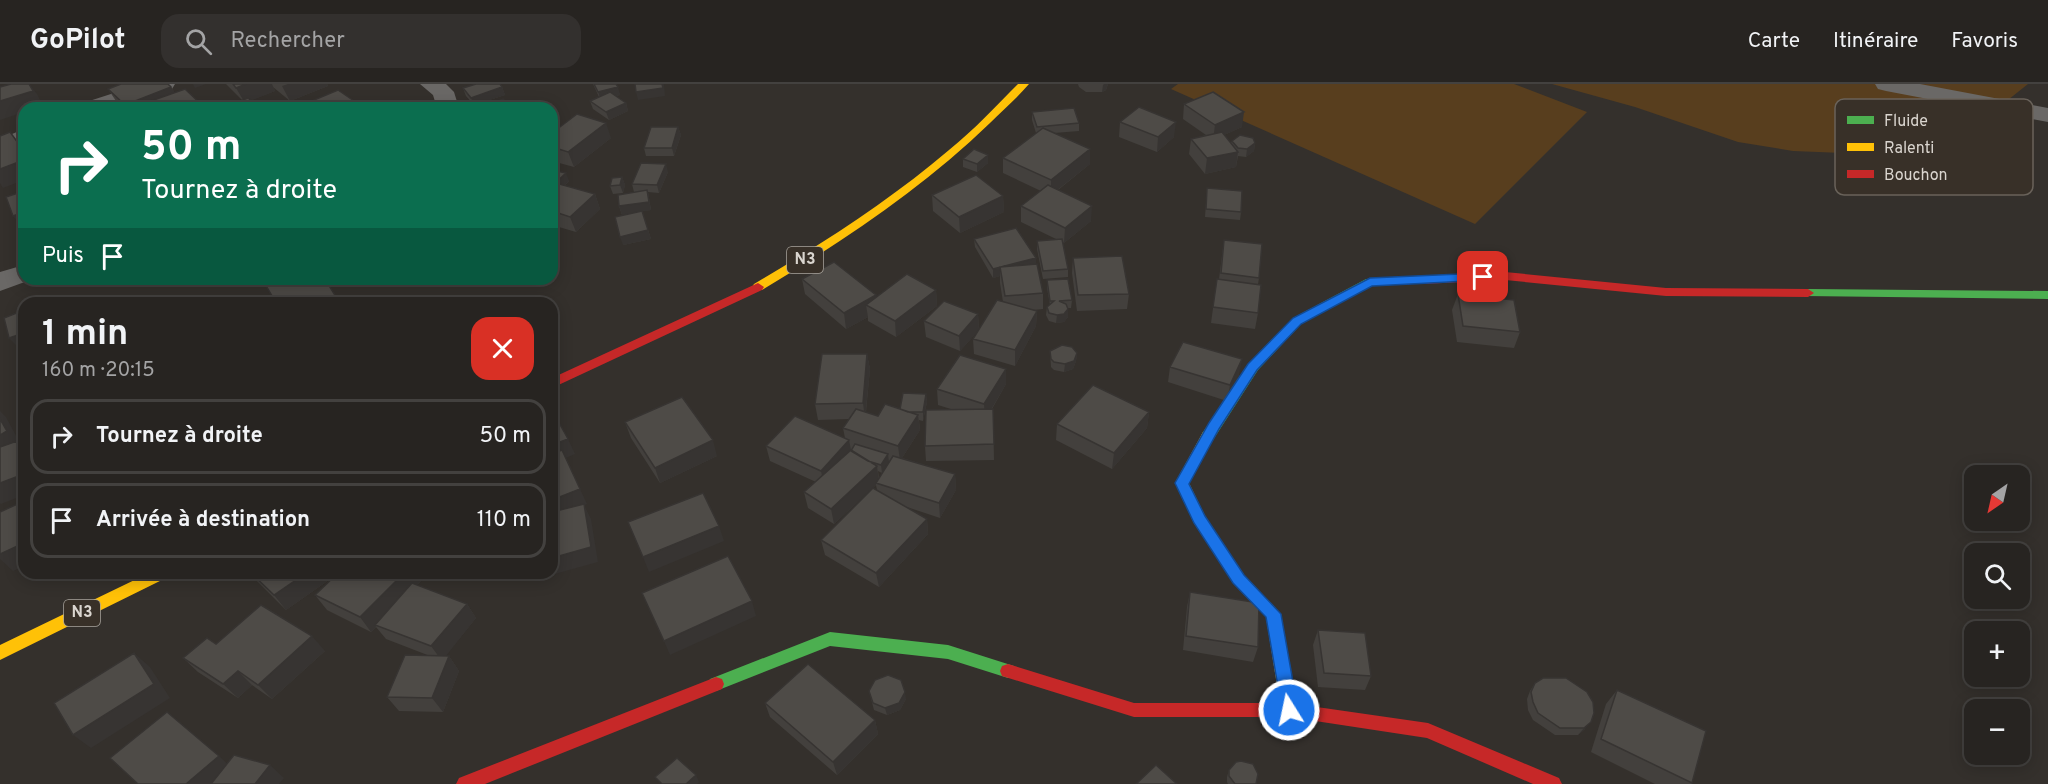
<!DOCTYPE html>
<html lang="fr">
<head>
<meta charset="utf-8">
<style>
	body { margin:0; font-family:Overpass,sans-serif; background:#33302e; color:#f1f3f6; height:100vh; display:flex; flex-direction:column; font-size:22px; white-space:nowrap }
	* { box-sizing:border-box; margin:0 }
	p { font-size:20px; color:#a4a4a5 }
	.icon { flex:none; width:33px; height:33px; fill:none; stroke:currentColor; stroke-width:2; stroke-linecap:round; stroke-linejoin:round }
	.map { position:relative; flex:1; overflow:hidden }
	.panel { position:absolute; left:18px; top:213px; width:540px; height:282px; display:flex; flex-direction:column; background:#272421; border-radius:18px; box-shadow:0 3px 15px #0003,0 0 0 2px #43413f }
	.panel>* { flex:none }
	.hud { position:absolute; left:18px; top:18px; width:540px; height:183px; border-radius:18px; box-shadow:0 3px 15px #0003,0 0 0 2px #43413f; background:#0b6e4f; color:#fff; overflow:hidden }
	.needle { width:39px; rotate:214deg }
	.fabs { position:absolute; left:1964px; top:381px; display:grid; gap:12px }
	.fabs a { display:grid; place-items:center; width:66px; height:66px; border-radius:12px; background:#272421; box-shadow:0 3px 15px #0003,0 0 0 2px #43413f; font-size:30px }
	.pin { position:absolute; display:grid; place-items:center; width:51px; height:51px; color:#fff; margin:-26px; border-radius:12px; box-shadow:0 3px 9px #0006 }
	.me { position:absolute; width:66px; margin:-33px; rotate:350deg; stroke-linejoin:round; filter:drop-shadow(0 0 4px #0008) }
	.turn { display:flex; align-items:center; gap:21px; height:126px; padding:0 24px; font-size:27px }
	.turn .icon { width:78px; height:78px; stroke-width:2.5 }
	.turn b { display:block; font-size:42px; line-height:51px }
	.then { display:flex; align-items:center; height:57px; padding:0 24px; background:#0003; gap:12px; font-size:22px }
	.round { display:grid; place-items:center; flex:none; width:63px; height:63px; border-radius:18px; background:#33302e }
	.summary { display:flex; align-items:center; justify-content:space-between; height:102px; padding:0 24px }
	h1 { font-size:36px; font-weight:700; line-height:45px }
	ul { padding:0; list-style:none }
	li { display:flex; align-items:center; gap:18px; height:75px; margin:0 12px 9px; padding:0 12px; border:3px solid #43413f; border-radius:18px }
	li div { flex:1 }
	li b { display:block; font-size:22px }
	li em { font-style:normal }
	header { display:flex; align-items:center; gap:36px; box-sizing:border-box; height:84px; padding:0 30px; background:#272421; border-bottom:2px solid #43413f }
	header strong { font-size:28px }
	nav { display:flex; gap:33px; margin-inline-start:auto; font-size:21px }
	.search { width:420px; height:54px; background:#33302e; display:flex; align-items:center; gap:15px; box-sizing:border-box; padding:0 21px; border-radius:18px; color:#a4a4a5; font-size:22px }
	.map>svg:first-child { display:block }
	.green { fill:#583e1e }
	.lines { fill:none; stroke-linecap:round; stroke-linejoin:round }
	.street { fill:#6a6866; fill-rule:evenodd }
	.fast { fill:#4caf50; fill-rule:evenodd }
	.slow { fill:#ffc107; fill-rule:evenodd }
	.jam { fill:#c62828; fill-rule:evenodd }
	.wall { fill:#43403d; fill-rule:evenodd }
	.shaded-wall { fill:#373432 }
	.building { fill:#4e4b47; stroke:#373432; stroke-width:1.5 }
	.route { fill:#1a73e8; stroke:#114b97; stroke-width:1.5 }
	.labels { text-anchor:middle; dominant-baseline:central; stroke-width:4.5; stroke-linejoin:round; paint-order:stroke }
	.shield { fill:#383028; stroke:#a9a49d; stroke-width:1.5 }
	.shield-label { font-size:16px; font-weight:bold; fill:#dad5cf }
	.key { fill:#383028; stroke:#69625a; stroke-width:1.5 }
	.key-label { font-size:16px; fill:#dad5cf }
</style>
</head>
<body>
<header>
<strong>GoPilot</strong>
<div class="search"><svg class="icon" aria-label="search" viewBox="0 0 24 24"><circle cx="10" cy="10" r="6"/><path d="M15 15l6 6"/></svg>Rechercher</div>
<nav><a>Carte</a><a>Itinéraire</a><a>Favoris</a></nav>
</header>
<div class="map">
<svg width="2048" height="700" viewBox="0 0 2048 700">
	<rect width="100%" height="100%" fill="#34302c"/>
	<path class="green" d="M1178 0H1514L1587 28 1475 140 1171 5Z
		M1552 0H2028L1984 35 1932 56 1843 69 1793 67 1738 58 1635 23Z"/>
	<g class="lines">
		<path class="street" d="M142 0H175L172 5 113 24H80L83 19Z
			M420 0H446L454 8 459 24H437L433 11Z
			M1875 0H1920L2048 24V38L1886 7 1878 5Z
			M24 45V61L0 71V55Z
			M24 181V195H33L0 207V188Z"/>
		<path class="fast" d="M1422 192 1426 193 1428 196 1426 199 1372 202 1301 240 1258 286 1213 356H1203L1201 352 1203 348 1248 280 1293 234 1366 195Z
			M1808 205 2048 207V215L1804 212 1802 209 1804 206Z
			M830 548 948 561 1014 582 1016 587 1014 592 1008 594 948 575 830 562 716 607 710 605 708 600 710 595Z"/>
		<path class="slow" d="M1018 0H1029C1017 14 1003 26 990 39 922 105 843 157 762 206H754L752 203 754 200C822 160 889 117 949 66 974 46 996 22 1018 0Z
			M1208 347 1215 352 1189 399 1205 432 1244 491 1281 530 1297 626 1295 631 1289 633 1283 631 1281 626 1266 533 1234 499 1194 439 1175 399 1203 348Z
			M149 489H170L168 493 0 576V561Z"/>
		<path class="jam" d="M1505 188 1666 204 1808 205 1814 209 1808 213 1666 212 1505 196 1422 200 1416 196 1422 192Z
			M758 199 764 203 762 206 552 304V294Z
			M1008 580 1134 619H1289L1428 639 1559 694 1562 700H1533L1427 654 1289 633H1134L1002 592 1000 587 1002 582Z
			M716 593 722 595 724 600 722 605 485 700H456L459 694Z"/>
	</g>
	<path class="wall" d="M226 0H327L328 2 290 17 273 3 275 7 251 16 257 24H221L242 16Z
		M593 0H616L620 11 616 12 626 19 628 27 609 36 593 25 590 17 599 13Z
		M1078 0H1108L1106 6 1102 8H1086L1079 3Z
		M171 3 175 9 205 24H122L118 20 108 5Z
		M502 3 505 11 474 21 466 12 463 4Z
		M1184 20 1242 43 1224 51 1231 59 1232 57 1255 59 1254 67 1246 73 1238 72 1236 83 1205 90 1189 70 1191 55 1206 51 1183 35Z
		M1032 28 1079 39V47L1054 49 1090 80 1058 106 1091 137 1064 159 1063 158 1068 185V193L1043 195 1037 165V157L1056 155 1021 138V122L1041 107 1003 89V74L1036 49 1032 36Z
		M1120 38 1174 53 1157 68 1119 53Z
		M678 43 681 51 674 72H646L644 64Z
		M552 49 611 54 574 83 552 77Z
		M988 71V79L977 88 963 83V75Z
		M552 86 569 97 564 102 595 110 600 125 576 148 552 141Z
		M668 88 659 109 648 108 651 126 642 127 651 155 623 161 639 128 622 131 619 122 634 108 632 100Z
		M622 93 625 101 623 109 613 110 610 102Z
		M1207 104 1241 128 1240 136 1205 133Z
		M932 111 1003 112 1004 128 960 149 933 127Z
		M974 155 1036 180 1043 209V225L1033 226 1037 227 1036 242 1015 282 974 270 973 255 977 248 960 267 926 253 924 237 978 230 979 245 1003 218 1000 199V192L993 194 975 163Z
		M1224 156 1259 194 1258 200V229L1255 245 1211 239 1217 195H1219Z
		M1073 174 1129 210 1127 225 1077 227 1072 189Z
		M802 195 876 213 936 206 937 222 896 253 868 237V233L846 245 805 210Z
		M1047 196 1072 216 1071 224H1068V233L1064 238 1056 239 1049 237 1046 231 1047 223 1050 221 1047 204Z
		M1458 210 1520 248 1514 264 1457 258 1452 226Z
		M1050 267 1077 269 1076 277 1073 285 1064 288 1054 286 1051 283Z
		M867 270 870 285 866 328 878 332 900 325 926 310 927 318 923 337 919 336 920 346 902 374 955 390 956 406 940 434 907 423 927 435 928 450 879 503 825 471 821 456 877 406 876 401 834 440 808 424 804 408 816 398 770 377 766 362 845 354 843 344 849 335 818 336 815 320ZM878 387 882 389 879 394Z
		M1170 283 1239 291 1227 317 1168 298Z
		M1006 300 992 325H993L994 376 926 377 925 362 954 326 938 321 937 305Z
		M1149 328 1147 344 1112 385 1056 356 1057 340Z
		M625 338 717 372 660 399 631 354Z
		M249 489H335L336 491 286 526Z
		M338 489H429L417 501 467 520 476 534 445 572H449L459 587 443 628 399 627 387 613 430 572 386 555 376 543 371 548 327 526 315 511Z
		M1190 508 1258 563 1253 578 1183 566 1187 523Z
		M1318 546 1371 592 1365 606 1318 603 1313 561Z
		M216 560 325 567 272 615 252 601 238 614 198 588 183 574Z
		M1535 599 1585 645 1578 651H1555L1533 636 1528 626 1527 615 1530 607Z
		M1617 606 1692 699V700H1655L1591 668 1606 620Z
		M869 607 906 615 900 626 887 631 874 626Z
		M765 619 875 636 878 650 837 691 770 633Z
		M1229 686 1256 700H1228L1227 698V693Z"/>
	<path class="shaded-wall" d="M29 0 37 10 43 22 37 24H24V28L0 36V17Z
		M193 0H206L195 4Z
		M246 0H272L275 7 245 19 236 4Z
		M288 0H327L328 2 290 17 282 2Z
		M664 0 665 12 638 16 636 8Z
		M1104 0H1108L1106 6 1102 8 1103 1Z
		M171 3 181 18H148L152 24H127L125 21Z
		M502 3 505 11 474 21 471 14Z
		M618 3 620 11 601 16 598 8Z
		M357 19 359 24H345Z
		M626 19 628 27 609 36 606 28Z
		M255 20 257 24H244Z
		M1244 28 1242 43 1213 56 1215 41Z
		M1176 38 1174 53 1157 68 1158 53Z
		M606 39 611 54 574 83 568 68Z
		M678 43 681 51 674 72 672 64Z
		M1255 59 1254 67 1246 73 1247 65Z
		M1090 65V80L1051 111V96Z
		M1238 68 1236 83 1205 90 1207 74Z
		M988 71V79L977 88V80Z
		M24 76V96L3 104 0 99V85Z
		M666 80 668 88 659 109 657 101Z
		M566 89 569 97 556 109 553 101Z
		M622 93 625 101 623 109 620 101Z
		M647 106 651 126 622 131 619 122Z
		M595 110 600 125 576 148 570 133Z
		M1003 112 1004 128 960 149 959 133Z
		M1092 122 1091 137 1064 159 1065 144Z
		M24 128V138L20 140 13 132Z
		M648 146 651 155 623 161 620 153Z
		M1036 174V182L1000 184Z
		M1000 184V192L993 194V185Z
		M936 206 937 222 896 253 895 237Z
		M876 211 878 227 866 221 868 233 846 245 844 229Z
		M1068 225V233L1064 238 1056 239 1057 231Z
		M1037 227 1036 242 1015 282V266Z
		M978 230 979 246 960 267 959 252Z
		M24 249V260L17 262 9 254Z
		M1077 269 1076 277 1073 285 1064 288 1065 280Z
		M867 270 870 285 865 335 863 319Z
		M1242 275 1239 291 1227 317 1230 301Z
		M1006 285V300L985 336 984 320Z
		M926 310 927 318 923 337V328Z
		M0 327 6 333 21 361 24 364V385L0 373Z
		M1149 328 1147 344 1112 385 1114 369Z
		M918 331 920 346 900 377 898 362Z
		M568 355 575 370 552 380V361Z
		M713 356 717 372 660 399 655 384Z
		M849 356 852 371 824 402 821 387Z
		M888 370 889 378 882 389 881 381Z
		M877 382 879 398 876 399V401L834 440 831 425Z
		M24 390V411L1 420 0 419V399Z
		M955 390 956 406 940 434 939 419Z
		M580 405 587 420 584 421 591 435 598 478 551 491 550 489H552V416Z
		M927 435 928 450 879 503 876 489Z
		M719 442 724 457 649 488 643 473Z
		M24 459V482L13 487 0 475V470Z
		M306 489H335L336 491 286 526 274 511Z
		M404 489H429L377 542 375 541 376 543 371 548 360 533Z
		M752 517 756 532 670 571 664 557Z
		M467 520 476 534 442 577 431 562Z
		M312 552 325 567 272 615 258 601Z
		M134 569 150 583 170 614 91 664 73 651Z
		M449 572 459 587 443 628 432 614Z
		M238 587 252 601 238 614 223 600Z
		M905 608 906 615 900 626 887 631 885 624Z
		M875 636 878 650 837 691 833 678Z
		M1591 638 1585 645 1578 651 1584 644Z
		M219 672 234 686 217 700H186Z
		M270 681 284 694 279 700H255Z
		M696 691 699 698 697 700H686Z"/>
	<path class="building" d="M11 0H29L33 7 0 17V3Z
		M121 0H168L171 3 125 21 108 5Z
		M233 0H246L236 4Z
		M476 0H500L502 3 471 14 463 4Z
		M594 0H616L618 3 598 8Z
		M635 0H662L663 4 636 8Z
		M185 5 205 24H154L148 18Z
		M338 6 357 19 345 24H306L302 21Z
		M610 8 626 19 606 28 590 17Z
		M1213 8 1244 28 1215 41 1184 20Z
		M248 14 255 20 244 24H221Z
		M503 15 513 24H480Z
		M1139 23 1176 38 1158 53 1120 38Z
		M1074 24 1079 39 1037 43 1032 28Z
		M577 30 606 39 568 68 552 63V49Z
		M651 43H678L672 64H644Z
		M1043 44 1090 65 1051 96 1003 74Z
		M10 48 24 67V76L0 85V52Z
		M1222 48 1238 68 1207 74 1191 55Z
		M1240 51 1253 54 1255 59 1247 65 1238 64 1232 57Z
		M974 65 988 71 977 80 963 75Z
		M641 79 666 80 657 101 632 100Z
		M552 86 566 89 553 101 552 100Z
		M24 90V98L21 91Z
		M976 91 1003 112 959 133 932 111Z
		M622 93 620 101 610 102 612 94Z
		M556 99 595 110 570 133 552 127V103Z
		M1048 101 1092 122 1065 144 1021 122Z
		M1207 104 1242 107 1241 128 1206 125Z
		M647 106 649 118 619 122 618 111Z
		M24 107V128L13 132 6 113Z
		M642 127 648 146 620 153 615 133Z
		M1016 144 1036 174 993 185 974 155Z
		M1062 155 1068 185 1043 187 1037 157Z
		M1224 156 1262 160 1259 194 1221 189Z
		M1122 172 1129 210 1078 211 1073 174Z
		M834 178 876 211 844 229 802 195Z
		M1037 180 1043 209 1005 212 1000 183Z
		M907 190 936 206 895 237 866 221Z
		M278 195H325L338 216 332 219H276L265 200Z
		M1068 195 1072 216 1059 217 1066 220 1068 225 1064 230 1057 231 1049 229 1047 223 1054 217H1050L1047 196Z
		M1217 195 1261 201 1258 229 1213 223Z
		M1458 210 1514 216 1520 248 1463 242Z
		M997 216 1037 227 1015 266 973 255Z
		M944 217 978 230 959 252 924 237Z
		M24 226V249L9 254 4 234Z
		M1183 258 1242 275 1230 301 1170 283Z
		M1062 261 1072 263 1077 269 1074 277 1065 280 1054 278 1051 275 1050 267Z
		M822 270H867L863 319 815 320Z
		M960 271 1006 285 984 320 937 305Z
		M1093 301 1149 328 1114 369 1057 340Z
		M903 309 926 310 923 328H908L900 325Z
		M682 313 713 356 655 384 625 338Z
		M885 320 918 331 898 362 843 344 856 325 878 332Z
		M993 325 994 360 925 362 926 326Z
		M552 326 568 355 552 361Z
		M795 332 849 356 821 387 766 362Z
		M0 335 7 347 0 351Z
		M17 357 24 385V390L0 399V363Z
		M855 360 888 370 881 381 868 377 851 367Z
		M562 366 580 405 552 416V370Z
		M851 366 877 382 831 425 804 408Z
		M893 372 955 390 939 419 876 399Z
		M873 404 927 435 876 489 821 456Z
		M703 409 719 442 643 473 628 438Z
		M24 417V459L0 470V428Z
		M584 420 591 463 552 474V428Z
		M728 472 752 517 664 557 642 509Z
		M251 489H306L274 511Z
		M338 489H404L360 533 315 511Z
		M412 499 467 520 431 562 375 541Z
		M1190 508 1259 519 1258 563 1186 552Z
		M261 521 312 552 258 601 238 587 223 600 183 574 207 554 216 560Z
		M1318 546 1365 549 1371 592 1324 589Z
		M134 569 154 600 73 651 54 619Z
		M405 571 449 572 432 614 387 613Z
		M808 580 875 636 833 678 765 619Z
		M888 591 901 596 905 608 899 619 885 624 873 619 869 607 875 596Z
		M1543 594H1566L1587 608 1593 618 1594 629 1591 638 1584 644H1560L1538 629 1533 618 1531 608 1535 599Z
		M1617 606 1706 647 1692 699 1601 655Z
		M167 628 219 672 186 700H138L110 674Z
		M234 671 270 681 255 700H211Z
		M677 674 696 691 686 700H662L655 693Z
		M1241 677 1253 680 1258 690 1256 700H1235L1229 692V686L1236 678Z
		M1156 681 1177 700H1136Z"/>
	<path class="route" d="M1483 189 1489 193 1487 196 1372 202 1301 240 1257 286 1219 345 1189 400 1205 432 1244 491 1281 530 1298 626 1295 632 1289 634 1283 632 1266 533 1233 499 1194 439 1175 399 1209 339 1248 280 1293 234 1370 194Z"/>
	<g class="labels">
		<g class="shield">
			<rect x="787" y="163" width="36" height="26" rx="4.5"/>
			<rect x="64" y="516" width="36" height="26" rx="4.5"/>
		</g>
		<g class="shield-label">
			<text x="805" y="176">N3</text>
			<text x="82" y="529">N3</text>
		</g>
	</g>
	<rect x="1835" y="15" width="198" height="96" rx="9" class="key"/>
	<rect x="1847" y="32" width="27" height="8" fill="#4caf50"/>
	<rect x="1847" y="59" width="27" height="8" fill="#ffc107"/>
	<rect x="1847" y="86" width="27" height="8" fill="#c62828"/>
	<g class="key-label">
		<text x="1884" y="42">Fluide</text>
		<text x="1884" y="69">Ralenti</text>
		<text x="1884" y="96">Bouchon</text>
	</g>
</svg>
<div class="fabs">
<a><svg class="needle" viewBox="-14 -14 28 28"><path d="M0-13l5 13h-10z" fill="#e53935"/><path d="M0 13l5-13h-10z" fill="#a4a4a5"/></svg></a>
<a><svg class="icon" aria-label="search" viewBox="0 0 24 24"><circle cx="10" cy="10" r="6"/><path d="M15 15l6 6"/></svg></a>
<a>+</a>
<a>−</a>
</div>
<div class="pin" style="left:1483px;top:193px;background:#d93025"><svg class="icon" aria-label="arrive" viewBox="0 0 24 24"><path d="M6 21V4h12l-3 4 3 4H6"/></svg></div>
<svg class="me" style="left:1289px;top:626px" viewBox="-20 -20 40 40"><circle r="17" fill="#1a73e8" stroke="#fff" stroke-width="3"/><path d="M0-11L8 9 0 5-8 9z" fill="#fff"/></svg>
<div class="hud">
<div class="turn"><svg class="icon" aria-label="right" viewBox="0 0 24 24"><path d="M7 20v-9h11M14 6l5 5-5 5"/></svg><div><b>50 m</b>Tournez à droite</div></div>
<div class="then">Puis<svg class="icon" aria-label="arrive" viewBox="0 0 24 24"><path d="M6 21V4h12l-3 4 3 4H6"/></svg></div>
</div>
<section class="panel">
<div class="summary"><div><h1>1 min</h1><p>160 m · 20:15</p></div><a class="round" style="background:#d93025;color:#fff"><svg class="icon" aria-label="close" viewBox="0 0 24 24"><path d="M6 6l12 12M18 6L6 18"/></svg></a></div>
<ul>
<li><svg class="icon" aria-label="right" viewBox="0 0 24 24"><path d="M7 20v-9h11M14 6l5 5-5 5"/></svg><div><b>Tournez à droite</b></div><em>50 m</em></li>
<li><svg class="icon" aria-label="arrive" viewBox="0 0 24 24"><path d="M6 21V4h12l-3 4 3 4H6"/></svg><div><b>Arrivée à destination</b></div><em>110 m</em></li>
</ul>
</section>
</div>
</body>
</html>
